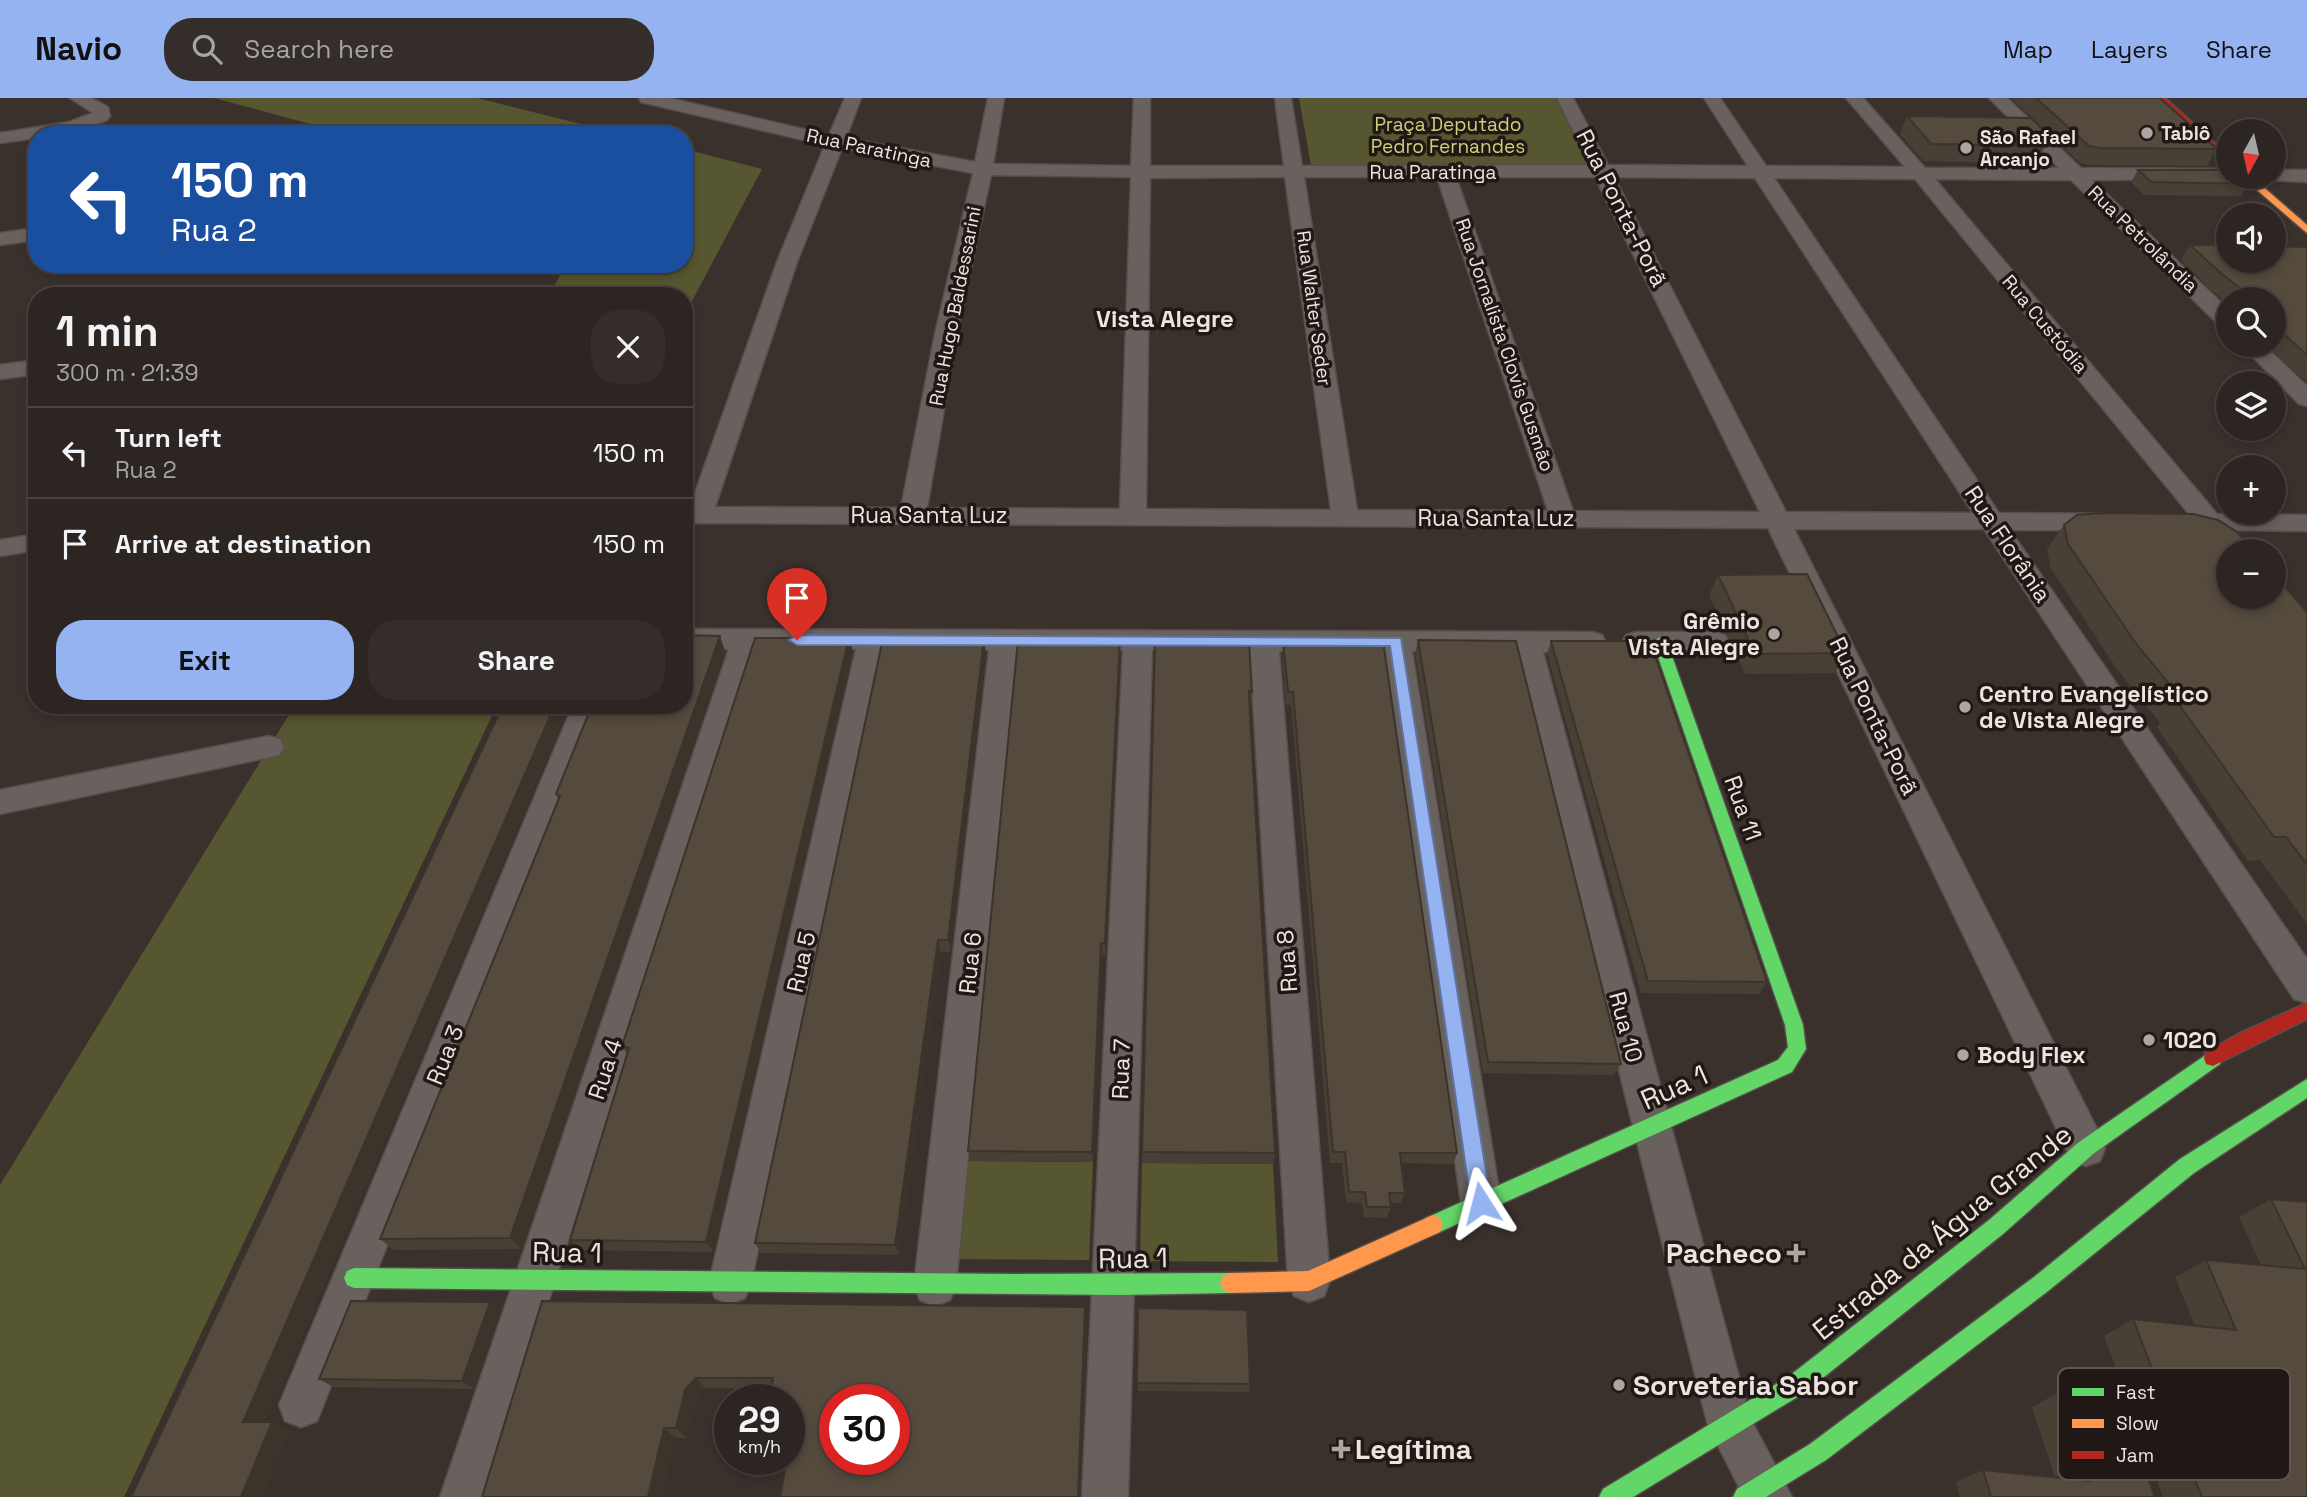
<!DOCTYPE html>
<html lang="en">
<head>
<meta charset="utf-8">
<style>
	body { margin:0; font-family:"Space Grotesk",sans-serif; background:#342d2a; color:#f1f3f6; height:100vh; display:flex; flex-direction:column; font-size:26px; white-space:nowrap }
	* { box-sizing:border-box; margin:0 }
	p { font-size:23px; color:#a6a5a5 }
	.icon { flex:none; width:38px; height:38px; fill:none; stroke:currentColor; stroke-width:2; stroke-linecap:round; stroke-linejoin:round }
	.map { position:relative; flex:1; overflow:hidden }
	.details { position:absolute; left:28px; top:189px; width:665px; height:427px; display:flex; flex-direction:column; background:#2c2522; border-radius:28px; box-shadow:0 4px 10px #0003,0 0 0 2px #484240 }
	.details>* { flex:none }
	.guide { position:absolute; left:28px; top:28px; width:665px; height:147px; border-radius:28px; box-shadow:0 4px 10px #0003,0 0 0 2px #484240; background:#1a4fa0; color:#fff; overflow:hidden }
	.needle { width:46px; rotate:188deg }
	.tools { position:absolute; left:2216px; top:21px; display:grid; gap:14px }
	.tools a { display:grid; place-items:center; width:70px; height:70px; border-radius:50%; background:#2c2522; box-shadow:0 4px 10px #0003,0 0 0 2px #484240; font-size:35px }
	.speed { position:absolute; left:714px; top:1286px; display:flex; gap:14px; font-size:35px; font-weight:700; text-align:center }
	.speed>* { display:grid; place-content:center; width:91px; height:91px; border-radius:50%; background:#2c2522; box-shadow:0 4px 10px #0003,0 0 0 2px #484240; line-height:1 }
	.speed small { font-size:18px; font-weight:400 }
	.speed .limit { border:10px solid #d22; background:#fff; color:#111 }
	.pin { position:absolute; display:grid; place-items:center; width:60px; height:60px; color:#fff; margin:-72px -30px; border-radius:50% 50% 50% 0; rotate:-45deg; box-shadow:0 0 7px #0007 }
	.pin .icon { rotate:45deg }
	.me { position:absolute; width:77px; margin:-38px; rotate:351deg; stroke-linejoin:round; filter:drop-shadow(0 0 5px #0008) }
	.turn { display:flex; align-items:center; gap:24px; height:147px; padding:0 28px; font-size:32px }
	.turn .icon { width:91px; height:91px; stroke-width:2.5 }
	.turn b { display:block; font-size:49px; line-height:60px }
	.round { display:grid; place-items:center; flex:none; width:74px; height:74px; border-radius:28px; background:#342d2a }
	.headline { display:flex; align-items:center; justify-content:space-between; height:119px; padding:0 28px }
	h1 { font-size:42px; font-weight:700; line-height:52px }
	.action { display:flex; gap:14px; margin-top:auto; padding:14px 28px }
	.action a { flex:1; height:80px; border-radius:28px; background:#95b2f1; color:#111; font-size:28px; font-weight:700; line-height:80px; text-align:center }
	.action a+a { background:#342d2a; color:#f1f3f6 }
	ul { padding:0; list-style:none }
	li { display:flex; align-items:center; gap:21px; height:91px; padding:0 28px; border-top:2px solid #484240 }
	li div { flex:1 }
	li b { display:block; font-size:26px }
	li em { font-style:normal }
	header { display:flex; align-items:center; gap:42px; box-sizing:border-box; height:98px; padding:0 35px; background:#95b2f1; color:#111 }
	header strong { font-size:33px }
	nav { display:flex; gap:38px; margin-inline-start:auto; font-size:24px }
	.search { width:490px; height:63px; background:#342d2a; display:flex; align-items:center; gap:18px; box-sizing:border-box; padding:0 24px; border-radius:28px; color:#a6a5a5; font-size:26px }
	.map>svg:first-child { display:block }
	.green { fill:#565630 }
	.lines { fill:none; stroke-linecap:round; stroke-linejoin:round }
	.street-casing { stroke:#564e4b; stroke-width:3 }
	.fast-casing { stroke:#564e4b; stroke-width:3 }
	.slow-casing { stroke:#564e4b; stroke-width:3 }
	.jam-casing { stroke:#564e4b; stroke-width:3 }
	.street { fill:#68615e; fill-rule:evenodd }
	.fast { fill:#63d668; fill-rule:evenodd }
	.slow { fill:#ff974d; fill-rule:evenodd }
	.jam { fill:#b3261e; fill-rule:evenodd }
	.wall { fill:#484034 }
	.shaded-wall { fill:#3b342b }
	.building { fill:#544a3d; stroke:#3b342b; stroke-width:2; fill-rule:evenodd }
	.route { fill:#95b2f1; stroke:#61749d; stroke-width:2 }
	.poi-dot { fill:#afa5a0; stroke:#201815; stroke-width:2.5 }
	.labels { text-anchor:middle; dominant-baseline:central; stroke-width:7; stroke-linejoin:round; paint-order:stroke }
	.far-park-label { font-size:19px; fill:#cdd179; stroke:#201815 }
	.far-poi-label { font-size:19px; font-weight:bold; fill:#eee3de; stroke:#201815; text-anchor:start }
	.far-street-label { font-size:19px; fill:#eee3de; stroke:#201815 }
	.street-label { font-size:23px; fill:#eee3de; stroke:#201815 }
	.poi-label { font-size:23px; font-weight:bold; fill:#eee3de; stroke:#201815; text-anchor:start }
	.far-district-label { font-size:24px; font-weight:bold; fill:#eee3de; stroke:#201815 }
	.near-street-label { font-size:28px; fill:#eee3de; stroke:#201815 }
	.near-poi-label { font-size:28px; font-weight:bold; fill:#eee3de; stroke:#201815; text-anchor:start }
	.key { fill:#201815; stroke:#5e5551; stroke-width:2 }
	.key-label { font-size:19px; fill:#eee3de }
</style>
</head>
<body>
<header>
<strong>Navio</strong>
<div class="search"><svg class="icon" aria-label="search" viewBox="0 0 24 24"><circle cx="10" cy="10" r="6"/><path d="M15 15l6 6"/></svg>Search here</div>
<nav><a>Map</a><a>Layers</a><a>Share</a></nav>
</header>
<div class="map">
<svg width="2307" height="1399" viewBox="0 0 2307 1399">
	<rect width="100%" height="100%" fill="#3a312d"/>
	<path class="green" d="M214 0H477L625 37H351Z
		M1299 0H1562L1597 71 1312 73Z
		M684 51 762 71 684 218V198H549L566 166H684Z
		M295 607H497L124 1399H0V1087Z
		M962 1063 1093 1064 1089 1162 951 1161Z
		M1142 1065 1273 1066 1278 1164 1140 1163Z"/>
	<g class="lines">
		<g class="street-casing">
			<path id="street" d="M70 0H91L108 9 110 18 107 22 73 34 37 37V40L0 45V35L69 24 93 15Z
				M639 0H669L829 37 845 0H861L846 40 975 64 988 0H1004L993 66 1131 68 1134 0H1150V68H1284L1275 0H1291L1302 68 1590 67 1557 0H1573L1608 67 1748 68 1704 0H1720L1766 68 1905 69 1846 0H1863L1925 70H2059L1989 0H2007L2081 70 2228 71V79H2236L2235 81 2092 82 2228 211V229L2220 228 2071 82 1935 81 2217 416 2307 417V433L2231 432 2247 453H2228V460L2203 432 2170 430 2166 424 2170 418 2189 416 1915 81 1774 80 1999 415 2110 416 2119 418 2123 424 2119 430 2110 432H2010L2307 861V905L2294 901 1984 431H1794L2100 1037 2105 1050 2100 1063 2086 1068 2072 1063 1768 430 684 425V409H690L777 164 825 47 641 4ZM842 50 973 75 935 236 901 410 715 409 797 164ZM991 77 1131 79 1120 411 927 410 957 236ZM1285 79 1331 412 1146 411 1150 80ZM1304 79H1437L1548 413 1357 412ZM1456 79H1595L1760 414 1573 413ZM1614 79 1755 80 1973 415 1786 414Z
				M2273 72H2307V84L2266 82 2264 79H2273Z
				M37 130V142L0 147V135Z
				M540 188 547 190 550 194 548 198H502L505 194Z
				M2241 247H2264L2307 288V308L2299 306Z
				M37 262V276L0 281V267Z
				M37 436V452L0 458V442Z
				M684 531 1592 534 1602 537 1606 544 1602 551 1592 554H1543L1750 1320 1792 1399H1744L1708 1328 1514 553H1412L1501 1105 1495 1119 1481 1124 1467 1119 1461 1105 1383 553H1279L1330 1183 1324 1198 1309 1204 1294 1198 1288 1183 1250 553 1152 552 1128 1399H1082L1123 552H1017L956 1187 950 1202 935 1208 920 1202 914 1187 989 552 884 551 751 1185 745 1200 730 1206 715 1200 709 1185 856 551H757L486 1399H440L729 551H684Z
				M1636 534H1715L1725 537 1729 544 1725 551 1715 554H1636L1626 551 1622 544 1626 537Z
				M573 607H603L317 1323 301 1329 285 1323 279 1307Z
				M269 638 280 641 284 649 280 657 0 716V692Z"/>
		</g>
		<g class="fast-casing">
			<path id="fast" d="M1660 539 1667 544 1803 927 1806 951 1792 974 1433 1137 1426 1134 1423 1127 1426 1120 1778 962 1788 949 1785 927 1653 544Z
				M2213 952 2220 954 2222 960 2220 966 2093 1056 2003 1136 1804 1295 1633 1399H1599L1603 1391 1788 1279 1989 1122 2079 1044Z
				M2307 981V1000L2194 1075 2048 1193 1826 1362 1766 1399H1733L1737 1391 1810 1346 2034 1179 2180 1061Z
				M354 1170 1011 1176 1230 1175 1237 1178 1240 1185 1237 1192 1230 1195 1120 1197 354 1190 347 1187 344 1180 347 1173Z"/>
		</g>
		<g class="slow-casing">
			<path id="slow" d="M2242 79H2252L2307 127V135Z
				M1433 1117 1440 1120 1443 1127 1440 1134 1309 1193 1230 1195 1223 1192 1220 1185 1223 1178 1230 1175 1308 1173Z"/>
		</g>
		<g class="jam-casing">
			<path id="jam" d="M2156 0H2165L2228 57V65Z
				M2307 905V921L2213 968 2206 966 2204 960 2206 954 2242 934Z"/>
		</g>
		<use href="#street" class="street"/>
		<use href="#fast" class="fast"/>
		<use href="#slow" class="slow"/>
		<use href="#jam" class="jam"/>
	</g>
	<path class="wall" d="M2011 0H2160L2217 51 2207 68 2090 67 2080 65Z
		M1907 18 2031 20 2050 38 2041 56 2038 55 2032 66 1923 63 1900 36Z
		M2138 72 2249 86 2241 98 2144 97 2131 84Z
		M2190 147 2307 149V285L2267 247H2273V201H2228V205L2211 192 2181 162Z
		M2064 427 2307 514V826L2260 762 2248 763 2157 629 2160 625 2117 571 2051 471 2047 451Z
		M1718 477 1846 555 1835 575 1745 576 1709 497Z
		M720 538 725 554 522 1151 394 1152 380 1141 558 701 556 696Z
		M849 540 853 554 713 1154 579 1152 570 1142 627 956 622 948Z
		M1155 542 1252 594 1251 607H1250L1275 1055 1273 1066 1142 1065Z
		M1418 542 1621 966 1614 977 1483 975 1415 556Z
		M1283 543 1457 1055 1453 1066 1401 1065 1405 1095 1401 1105H1390L1391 1109 1387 1120 1364 1119 1362 1105 1346 1104 1342 1065H1330L1291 607H1286L1282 557Z
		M1551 543 1767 884 1759 896 1641 895 1547 556Z
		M986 555 951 854H941L899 1157 761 1155 755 1145Z
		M1120 556 1106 857H1101L1093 1064 971 1063 968 1053Z
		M2271 1101 2307 1104V1399H2163L2142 1342 2135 1344 2155 1399H1960L1956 1384 1983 1372 2055 1379 2032 1309 2060 1294 2127 1301 2104 1238 2133 1221 2195 1228 2175 1179 2206 1162 2261 1167 2239 1119Z
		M542 1203 1085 1209 1087 1221 1080 1399H780L789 1362V1302L771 1291 705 1290 696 1303 687 1340H675L661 1399H482Z
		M490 1204 500 1213 474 1291 333 1289 319 1281Z
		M1138 1210 1250 1286 1249 1294 1138 1293Z"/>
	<path class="shaded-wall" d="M720 538 725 554 522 1151 510 1140Z
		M849 540 853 554 713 1154 706 1144Z
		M984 541 986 555 951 854 948 842Z
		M1120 542V556L1106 857 1105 845Z
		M555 607H570L262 1333 243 1324Z
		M938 842 941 854 899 1157 895 1147Z
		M1101 845V857L1093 1064 1092 1054Z
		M490 1204 500 1213 474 1291 462 1283Z
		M1085 1209 1087 1221 1080 1399H1078Z
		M696 1280 705 1290 696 1303 687 1340 676 1330 685 1292Z
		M272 1324 290 1333 263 1399H241Z
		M2174 1328 2142 1342 2103 1356 2134 1342Z
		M664 1330 675 1340 661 1399H648Z"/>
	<path class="building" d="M2036 0H2160L2217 51 2099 50 2089 48Z
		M1907 18 2031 20 2050 38 2027 32 2041 48 1931 46Z
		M2138 72H2228V79H2240L2249 86 2151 84Z
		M2190 147H2228V163H2273V148L2307 149V257L2273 226V201H2254L2222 176Z
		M2102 415 2193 416 2218 422 2237 434 2254 453H2228V499H2273V475L2307 514V766L2286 739H2274L2178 605H2185L2137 547 2068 446 2064 427 2077 417Z
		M1807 476 1846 555 1755 556 1718 477Z
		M684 537 720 538 510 1140 380 1141 560 698 556 696 592 607H684Z
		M755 540H849L706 1144 570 1142 629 950 622 948Z
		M883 540 984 541 948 842H938L895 1147 755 1145Z
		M1018 542H1120L1105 845H1101L1092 1054 968 1053Z
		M1155 542 1249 543 1252 594 1249 593 1250 617 1275 1055 1142 1054Z
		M1418 542 1516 543 1621 966 1488 964Z
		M1283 543H1383L1457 1055H1400L1405 1095H1389L1391 1109H1367L1365 1094H1349L1345 1054H1333L1293 594H1288Z
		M1551 543H1650L1767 884 1648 883Z
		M503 607H555L243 1324H272L241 1399H131Z
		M2271 1101 2307 1104V1399H2202L2174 1328 2134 1342 2155 1399H1991L1983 1372 2090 1383 2060 1294 2165 1305 2133 1221 2236 1232 2206 1162 2305 1171Z
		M351 1203 490 1204 462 1283 319 1281Z
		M542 1203 1085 1209 1078 1399H780L787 1362H789V1346L791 1337H789V1302H769L773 1280H696L685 1292 676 1330H664L648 1399H482ZM835 1302H894V1362H835Z
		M1138 1210 1247 1212 1250 1286 1137 1285Z"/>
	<path class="route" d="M797 537 1401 540 1491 1105 1489 1112 1481 1115 1474 1112 1471 1105 1390 548 797 547 789 542Z"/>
	<g class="poi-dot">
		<circle cx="2147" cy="35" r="7"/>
		<circle cx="1966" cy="50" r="7"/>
		<circle cx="1774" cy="536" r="7"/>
		<circle cx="1965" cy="609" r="7"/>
		<circle cx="2149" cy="942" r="7"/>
		<circle cx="1963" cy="957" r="7"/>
		<path d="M1792.5 1144.5h7v7h7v7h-7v7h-7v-7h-7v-7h7z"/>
		<circle cx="1619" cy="1287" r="7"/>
		<path d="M1337.5 1340.5h7v7h7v7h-7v7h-7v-7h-7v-7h7z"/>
	</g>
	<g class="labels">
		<g class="far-park-label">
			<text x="1448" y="26">Praça Deputado<tspan x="1448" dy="22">Pedro Fernandes</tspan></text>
		</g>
		<g class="far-poi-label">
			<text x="2161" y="35">Tablô</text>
			<text x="1980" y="39">São Rafael<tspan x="1980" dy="22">Arcanjo</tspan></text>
		</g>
		<g class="far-street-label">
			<text transform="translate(869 50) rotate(12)">Rua Paratinga</text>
			<text x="1433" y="74">Rua Paratinga</text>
			<text transform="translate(2143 141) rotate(44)">Rua Petrolândia</text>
			<text transform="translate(955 208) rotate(-79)">Rua Hugo Baldessarini</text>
			<text transform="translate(1314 210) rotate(82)">Rua Walter Seder</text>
			<text transform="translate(2045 226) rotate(50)">Rua Custódia</text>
			<text transform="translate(1505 247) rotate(71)">Rua Jornalista Clovis Gusmão</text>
		</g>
		<g class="street-label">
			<text transform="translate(1622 110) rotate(63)">Rua Ponta-Porã</text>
			<text x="929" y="417">Rua Santa Luz</text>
			<text x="1496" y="420">Rua Santa Luz</text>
			<text transform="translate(2008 446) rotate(56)">Rua Florânia</text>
			<text transform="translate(1874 618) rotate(64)">Rua Ponta-Porã</text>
			<text transform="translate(1743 710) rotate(70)">Rua 11</text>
			<text transform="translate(1287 863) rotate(-94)">Rua 8</text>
			<text transform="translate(801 864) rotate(-77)">Rua 5</text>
			<text transform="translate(970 865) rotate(-84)">Rua 6</text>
			<text transform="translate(1626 929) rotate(75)">Rua 10</text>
			<text transform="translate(445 957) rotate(-68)">Rua 3</text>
			<text transform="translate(605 971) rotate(-72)">Rua 4</text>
			<text transform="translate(1121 971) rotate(-88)">Rua 7</text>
		</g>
		<g class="poi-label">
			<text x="1760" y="523" text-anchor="end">Grêmio<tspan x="1760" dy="26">Vista Alegre</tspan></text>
			<text x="1979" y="596">Centro Evangelístico<tspan x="1979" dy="26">de Vista Alegre</tspan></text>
			<text x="2163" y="942">1020</text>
			<text x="1977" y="957">Body Flex</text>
		</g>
		<g class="far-district-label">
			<text x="1165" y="220">Vista Alegre</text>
		</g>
		<g class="near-street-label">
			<text transform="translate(1674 989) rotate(-24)">Rua 1</text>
			<text transform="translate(1942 1134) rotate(-39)">Estrada da Água Grande</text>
			<text transform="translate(567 1154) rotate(1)">Rua 1</text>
			<text transform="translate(1133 1160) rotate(-1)">Rua 1</text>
		</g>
		<g class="near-poi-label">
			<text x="1782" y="1155" text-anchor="end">Pacheco</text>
			<text x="1633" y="1287">Sorveteria Sabor</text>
			<text x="1355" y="1351">Legítima</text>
		</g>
	</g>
	<rect x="2058" y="1270" width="232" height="112" rx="10" class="key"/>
	<rect x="2072" y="1290" width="32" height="8" fill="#63d668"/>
	<rect x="2072" y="1321" width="32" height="9" fill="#ff974d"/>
	<rect x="2072" y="1353" width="32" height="8" fill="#b3261e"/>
	<g class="key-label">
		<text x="2116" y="1301">Fast</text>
		<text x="2116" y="1332">Slow</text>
		<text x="2116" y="1364">Jam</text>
	</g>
</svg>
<div class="tools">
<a><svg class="needle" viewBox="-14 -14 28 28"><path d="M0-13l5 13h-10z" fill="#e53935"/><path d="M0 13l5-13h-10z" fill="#a6a5a5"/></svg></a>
<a><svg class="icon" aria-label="sound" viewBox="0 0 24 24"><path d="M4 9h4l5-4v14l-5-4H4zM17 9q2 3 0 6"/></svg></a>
<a><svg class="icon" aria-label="search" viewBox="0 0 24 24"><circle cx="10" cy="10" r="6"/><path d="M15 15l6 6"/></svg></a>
<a><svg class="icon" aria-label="layers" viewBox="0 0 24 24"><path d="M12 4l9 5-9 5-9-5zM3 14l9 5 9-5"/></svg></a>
<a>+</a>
<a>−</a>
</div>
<div class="speed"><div>29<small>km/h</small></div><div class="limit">30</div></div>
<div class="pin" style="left:797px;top:542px;background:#d93025"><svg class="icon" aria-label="arrive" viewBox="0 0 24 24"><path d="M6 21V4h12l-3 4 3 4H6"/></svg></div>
<svg class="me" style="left:1481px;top:1105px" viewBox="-20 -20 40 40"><path d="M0-17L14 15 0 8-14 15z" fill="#95b2f1" stroke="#fff" stroke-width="4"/></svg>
<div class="guide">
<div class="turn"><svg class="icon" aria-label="left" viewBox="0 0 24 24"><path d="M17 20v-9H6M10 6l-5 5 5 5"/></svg><div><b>150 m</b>Rua 2</div></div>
</div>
<section class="details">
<div class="headline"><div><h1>1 min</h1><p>300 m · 21:39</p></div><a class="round"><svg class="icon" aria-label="close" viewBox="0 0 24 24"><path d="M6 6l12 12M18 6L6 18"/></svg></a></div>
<ul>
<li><svg class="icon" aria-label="left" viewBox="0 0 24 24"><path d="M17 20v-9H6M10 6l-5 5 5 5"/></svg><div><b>Turn left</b><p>Rua 2</p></div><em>150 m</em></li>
<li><svg class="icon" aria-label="arrive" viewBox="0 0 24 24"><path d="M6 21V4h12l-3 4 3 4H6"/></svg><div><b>Arrive at destination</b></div><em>150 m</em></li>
</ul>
<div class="action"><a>Exit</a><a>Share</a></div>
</section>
</div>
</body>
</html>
